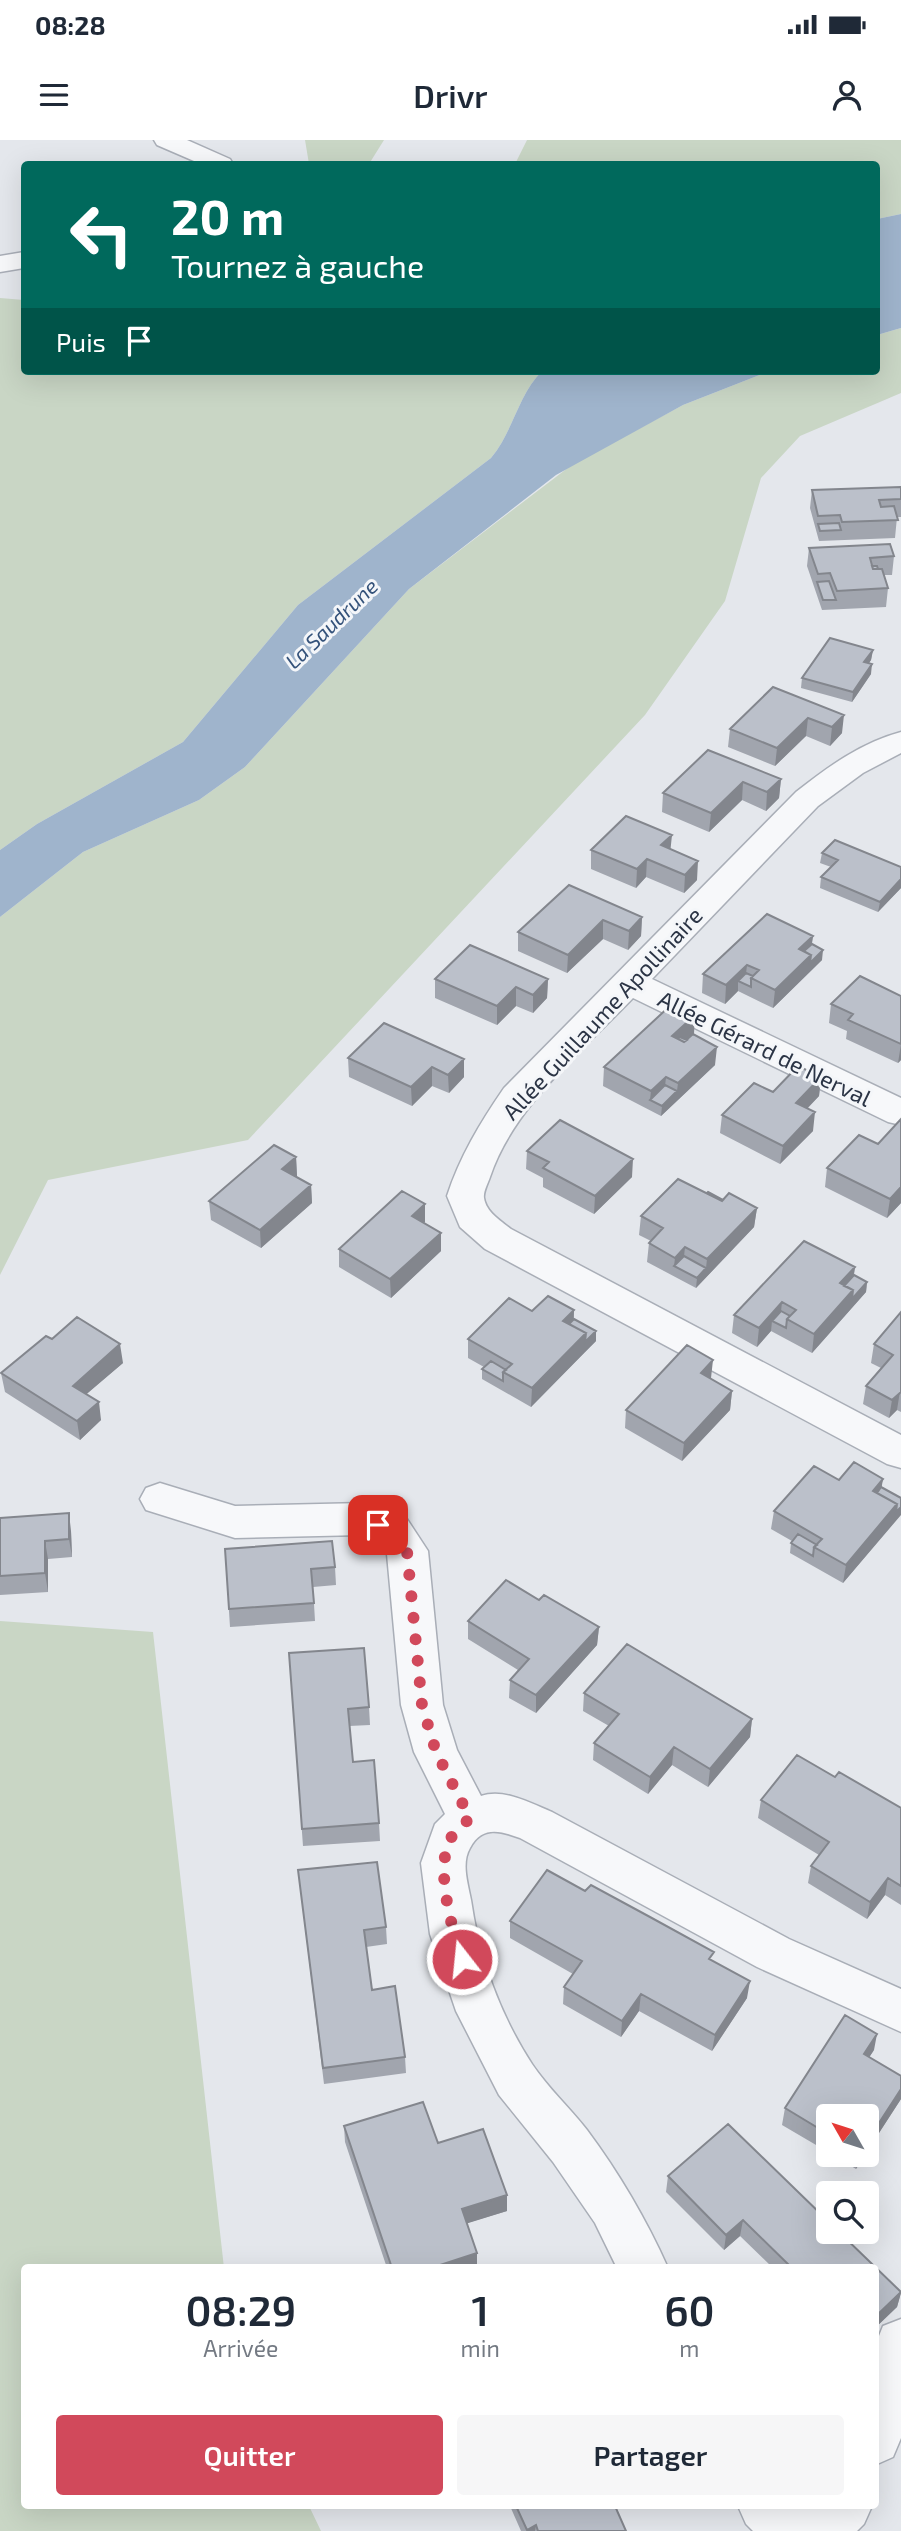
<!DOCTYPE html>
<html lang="fr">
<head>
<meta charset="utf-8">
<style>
	body { margin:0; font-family:"Exo 2",sans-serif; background:#f6f6f7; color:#1f2937; height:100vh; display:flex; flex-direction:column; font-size:26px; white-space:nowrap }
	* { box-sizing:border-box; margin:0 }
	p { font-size:23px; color:#747a83 }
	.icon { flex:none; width:38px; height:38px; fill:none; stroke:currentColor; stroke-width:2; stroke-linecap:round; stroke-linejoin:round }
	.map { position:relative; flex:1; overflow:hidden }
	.side { position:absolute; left:21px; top:2124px; width:858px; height:245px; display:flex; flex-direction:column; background:#fff; border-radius:7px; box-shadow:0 7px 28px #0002 }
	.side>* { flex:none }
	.banner { position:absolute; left:21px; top:21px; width:859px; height:214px; border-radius:7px; box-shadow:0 7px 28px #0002; background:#00695c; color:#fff; overflow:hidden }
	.needle { width:46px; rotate:309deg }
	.controls { position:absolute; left:816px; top:1964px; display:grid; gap:14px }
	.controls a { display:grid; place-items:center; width:63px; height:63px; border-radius:7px; background:#fff; box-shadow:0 7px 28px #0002; font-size:35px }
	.pin { position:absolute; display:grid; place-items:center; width:60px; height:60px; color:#fff; margin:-30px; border-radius:14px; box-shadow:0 4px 10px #0006 }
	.me { position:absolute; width:77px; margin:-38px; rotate:344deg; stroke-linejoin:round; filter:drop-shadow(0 0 5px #0008) }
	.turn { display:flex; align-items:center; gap:24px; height:147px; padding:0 35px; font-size:32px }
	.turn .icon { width:91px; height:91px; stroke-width:2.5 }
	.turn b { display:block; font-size:49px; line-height:60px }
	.then { display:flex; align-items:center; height:66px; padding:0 35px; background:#0003; gap:14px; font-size:26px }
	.eta { display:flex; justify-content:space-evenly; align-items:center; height:119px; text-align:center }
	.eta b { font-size:42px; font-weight:600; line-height:49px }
	.button { display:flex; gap:14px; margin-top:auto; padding:14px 35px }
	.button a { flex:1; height:80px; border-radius:7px; background:#d1495b; color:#fff; font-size:28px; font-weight:600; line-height:80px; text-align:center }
	.button a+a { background:#f6f6f7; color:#1f2937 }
	.status { display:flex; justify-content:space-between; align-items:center; height:49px; padding:0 35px; background:#fff; direction:ltr }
	.status svg { height:19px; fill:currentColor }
	header { display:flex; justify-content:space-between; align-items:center; height:91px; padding:0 35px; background:#fff; font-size:32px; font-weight:600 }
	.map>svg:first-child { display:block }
	.green { fill:#c9d6c5 }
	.water { fill:#9fb4cc }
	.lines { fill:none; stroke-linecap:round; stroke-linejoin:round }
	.minor-casing { stroke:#a9aeb7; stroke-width:3 }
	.minor { fill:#f7f8fa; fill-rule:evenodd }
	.wall { fill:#a1a5ae }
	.shaded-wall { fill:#83868d }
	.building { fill:#bbc0ca; stroke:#83868d; stroke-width:2 }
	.route { stroke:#d1495b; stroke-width:12; stroke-dasharray:0 21.6 }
	.labels { text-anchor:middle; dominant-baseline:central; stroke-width:6; stroke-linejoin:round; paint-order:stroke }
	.far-water-label { font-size:21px; font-style:italic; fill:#34527a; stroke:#f4f6f9 }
	.street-label { font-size:23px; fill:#2b3445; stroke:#f4f6f9 }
</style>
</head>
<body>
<div class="status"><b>08:28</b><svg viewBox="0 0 49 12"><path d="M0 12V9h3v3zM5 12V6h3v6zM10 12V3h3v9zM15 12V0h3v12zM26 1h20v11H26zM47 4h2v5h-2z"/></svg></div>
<header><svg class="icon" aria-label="menu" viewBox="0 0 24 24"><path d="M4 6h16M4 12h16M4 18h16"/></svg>Drivr<svg class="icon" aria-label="person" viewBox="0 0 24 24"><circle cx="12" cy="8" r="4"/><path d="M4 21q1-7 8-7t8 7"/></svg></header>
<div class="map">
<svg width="901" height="2391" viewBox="0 0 901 2391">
	<rect width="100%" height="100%" fill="#e4e7ec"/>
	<path class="green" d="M305 0H384L369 24H309Z
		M527 0H901V74L877 79V24H515Z
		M0 158 24 160V231H542C518 255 513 292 491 318L298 465 183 602 37 684 0 710Z
		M901 188V253L800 296 761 338 725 461 645 575 248 1000 48 1040 0 1135V777L83 712 199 660 245 627 409 449 573 324 683 265 770 231H877V195Z
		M0 1481 153 1492 224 2128H24V2366H309L321 2391H0Z"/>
	<path class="water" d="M901 74V188L877 195V79Z
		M542 231H770L683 265 556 335 409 449 245 627 199 660 83 712 0 777V710L37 684 183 602 298 465 491 318C513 292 518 255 542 231Z"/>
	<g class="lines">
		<g class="minor-casing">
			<path id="minor" d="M154 0H187L230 19 233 24H201L157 5Z
				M24 112V128L0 132V116Z
				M901 592V613L863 633 818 666 652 839 901 958V985L888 982 633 858C583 910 513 967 490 1037 488 1043 483 1052 484 1058 486 1072 501 1081 511 1089L901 1295V1328L887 1324 485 1109 460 1087 447 1056C460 1016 480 983 504 948L796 652C828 627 860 603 901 592Z
				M160 1343 235 1366 364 1363 407 1379 428 1411 443 1565 457 1610 481 1656C504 1648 530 1663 552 1672L789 1799 901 1849V1892L757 1827 520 1698C501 1691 482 1685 470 1708 461 1723 468 1744 471 1760 479 1817 500 1875 532 1924 548 1948 570 1968 587 1990 619 2033 646 2079 668 2128H617L595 2083 553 2022 499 1955 456 1871 430 1794 421 1723 435 1684 445 1674 414 1612 401 1565 387 1414 379 1401 362 1395 235 1398 146 1370 140 1359 146 1348Z
				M901 2179V2298L893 2317 875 2325V2206L883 2186Z
				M738 2366H872L864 2384 857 2391H753L746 2384Z"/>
		</g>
		<use href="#minor" class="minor"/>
	</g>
	<path class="wall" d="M901 347V377H897L895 398 819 401 810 368 812 350Z
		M809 408 894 416 892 435H884L888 448 886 467 822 470 807 426Z
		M873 510 871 520 869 523 871 534 852 562 801 548 802 538Z
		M773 547 842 593 830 606 806 596 775 626 728 607 730 589Z
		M708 610 781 639 779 658 766 671 742 660 709 692 662 672 663 653Z
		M671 709 697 740 684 753 646 737 636 748 591 729V710Z
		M822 713 901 727V748L878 772 820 748 821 737 831 727 820 723Z
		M569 745 642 777 641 796 628 810 603 799 567 833 518 811V792Z
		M813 796 812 804 822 820 773 868 738 851 725 864 702 853 703 834Z
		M435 839H548L547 858 533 873 516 866 497 885 435 858Z
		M901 856V920L898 923 846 899 847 891 829 883 831 864Z
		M694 894 688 899 715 925 661 976 603 946 604 927Z
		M348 918 464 919V937L449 953 432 946 412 966 349 937Z
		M821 937 819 956 807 969 813 991 780 1024 720 993 722 975 773 952Z
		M901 979V1063L887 1078 825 1047 827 1028 878 1004Z
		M527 1011 632 1037 594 1074 543 1047V1038L526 1029Z
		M296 1017 297 1036 296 1037 311 1045 312 1063 261 1108 211 1080 209 1061Z
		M707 1053 723 1060 757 1068 754 1087 696 1148 647 1122 649 1103 651 1101 639 1095 641 1076Z
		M425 1064 424 1083 441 1111 391 1158 339 1127V1109Z
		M855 1127 854 1135 867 1142 866 1152 812 1213 771 1191 757 1207 732 1193 734 1175Z
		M574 1170V1179L596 1201 531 1267 482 1239V1229L484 1227 468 1218V1199L532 1171Z
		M901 1172V1272L897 1270 889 1278 863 1264 866 1246 881 1228 871 1223 874 1204Z
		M52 1199 123 1223 86 1254 101 1280 80 1300 5 1252 1 1233Z
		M711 1238V1239L732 1251 730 1270 682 1321 625 1288 626 1270Z
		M883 1339 881 1347 894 1382 843 1443 790 1413 791 1403 792 1401 771 1389 774 1371 839 1340Z
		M0 1378 71 1391 72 1417 48 1419V1452L0 1455Z
		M225 1409 335 1427 336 1445 313 1447 315 1481 230 1487Z
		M539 1460 599 1487 597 1505 536 1573 509 1558 510 1540 518 1530 468 1499V1481Z
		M289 1513 369 1567 370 1585 349 1586 353 1622 379 1683 380 1701 303 1706Z
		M584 1553 752 1579 750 1597 708 1647 672 1625 648 1654 593 1620 594 1603 609 1586 583 1571Z
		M835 1637 901 1668V1765L885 1755 867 1779 808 1743 811 1726 819 1715 758 1678 761 1660Z
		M298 1730 386 1787 387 1804 366 1807 372 1850 405 1917 406 1933 324 1944Z
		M510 1781 712 1820 747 1858 712 1911 639 1871 621 1897 563 1864 564 1847 573 1834 510 1798Z
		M874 1910 869 1917 901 1936V1959L866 2013 828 1976V2012L782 1985 785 1968Z
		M728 1984 828 2081V2091H838L901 2152 897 2167 875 2188V2128H773L740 2096 724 2110 666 2052 668 2036Z
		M344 1986 438 2003 507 2071 467 2083 477 2113V2128H387L345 2002Z
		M832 2014H866L856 2029Z
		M510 2366H615L626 2391H521Z"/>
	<path class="shaded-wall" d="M873 510 871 520 863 532 864 522Z
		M872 524 871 534 852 562 853 552Z
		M844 575 842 593 830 606 832 587Z
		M808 578 806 596 775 626 777 608Z
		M781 639 779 658 766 671 767 652Z
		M743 642 742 660 709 692 711 673Z
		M672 695 670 714 661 705Z
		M647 719 646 737 636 748 637 729Z
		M698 721 697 740 684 753 685 735Z
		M901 739V748L878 772 880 762Z
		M642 777 641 796 628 810 629 791Z
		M603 780V799L567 833 568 815Z
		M813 796 810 814 799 809Z
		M823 810 822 820 773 868 775 850 811 815Z
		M747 825 745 843 738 841V851L725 864 726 845Z
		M548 839 547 858 533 873V855Z
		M516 847V866L497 885V866Z
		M695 875 694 894 678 908 672 896Z
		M901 904V920L898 923Z
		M717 907 715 925 661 976 662 966 677 951 678 943Z
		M464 919V937L449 953 448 935Z
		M432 927V946L412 966 411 947Z
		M666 937 664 956 650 960 651 951Z
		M821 937 819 956 794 982 796 963Z
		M815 972 813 991 780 1024 783 1006Z
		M296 1017 297 1036 284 1047 282 1029Z
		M633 1019 632 1037 594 1074 595 1056Z
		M311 1045 312 1063 261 1108 260 1090Z
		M901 1047V1063L887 1078 890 1059Z
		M425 1064V1082L412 1095V1076Z
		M757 1068 754 1087 696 1148 697 1138 706 1128 707 1119Z
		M441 1093V1111L391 1158 390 1139Z
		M685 1107 683 1126H674L675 1118Z
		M855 1127 852 1145 844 1155 840 1143Z
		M867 1142 866 1152 812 1213 814 1194 853 1150Z
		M782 1162 780 1181H772L771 1191 757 1207 759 1188Z
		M574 1170 573 1189 563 1181Z
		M596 1191V1201L585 1212V1202Z
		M586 1193 585 1212 531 1267 532 1248Z
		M120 1204 123 1223 75 1264 73 1246Z
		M713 1220 711 1238 699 1252 701 1233Z
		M732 1251 730 1270 682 1321 684 1303Z
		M900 1251 897 1270 889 1278 892 1260Z
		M99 1262 101 1280 80 1300 77 1281Z
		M883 1339 880 1357 873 1351Z
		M897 1364 901 1367V1375L843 1443 846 1425Z
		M69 1373 71 1391 72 1417 69 1399Z
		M45 1401 48 1419V1452L45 1433Z
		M599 1487 597 1505 536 1573V1555Z
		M752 1579 750 1597 708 1647 710 1629Z
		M674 1607 672 1625 648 1654 650 1637Z
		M888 1738 885 1755 867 1779 870 1762Z
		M750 1841 747 1858 712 1911 715 1895Z
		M641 1854 639 1871 621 1897 622 1881Z
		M877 1894 874 1910 861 1930 864 1914Z
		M901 1949V1959L866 2013V2003Z
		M860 2014H866L856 2029Z
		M507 2055V2071L462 2085V2069Z
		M743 2080 740 2096 724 2110 726 2095Z
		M477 2113V2128H431Z
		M901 2153 897 2167 875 2188V2177Z
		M536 2385 535 2391H527V2390Z"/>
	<path class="building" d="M901 347V359L879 360 881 367 894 366 898 380 842 382 840 375 818 376 812 350Z
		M839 383 841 390 820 391 818 384Z
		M890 404 894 416 870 418 873 429H882L888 448 837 451 830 433 818 434 809 408Z
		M872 426H877L878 429H873Z
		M829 441 836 460H823L817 442Z
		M830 498 873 510 864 522 872 524 853 552 802 538Z
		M773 547 844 575 832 587 808 578 777 608 730 589Z
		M708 610 781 639 767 652 743 642 711 673 663 653Z
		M626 676 672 695 661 705 698 721 685 735 647 719 637 729 591 710Z
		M835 700 901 727V739L880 762 821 737 838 720 822 713Z
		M569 745 642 777 629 791 603 780 568 815 518 792Z
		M767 774 813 796 799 809 811 815 775 850 751 838 759 830 747 825 726 845 703 834Z
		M812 804 823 810 810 823 811 815 804 811Z
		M470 805 548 839 533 855 516 847 497 866 435 839Z
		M746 833 753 836 751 838V847L738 841Z
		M860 836 901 856V904L848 880 853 874 831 864Z
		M672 864 695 875 672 896 684 902 693 894 717 907 678 943 666 937 651 951 604 927Z
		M384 883 464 919 448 935 432 927 411 947 348 918Z
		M680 897 687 900 684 902 678 899Z
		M798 926 821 937 796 963 815 972 783 1006 722 975 754 943 773 952Z
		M665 945 677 951 662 966 650 960Z
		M901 979V1047L890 1059 827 1028 859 995 878 1004Z
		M560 980 633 1019 595 1056 543 1028 549 1022 527 1011Z
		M274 1005 296 1017 282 1029 311 1045 260 1090 209 1061Z
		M678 1039 722 1061 729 1053 757 1068 707 1119 685 1107 675 1118 649 1103 663 1088 641 1076Z
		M402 1051 425 1064 412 1076 441 1093 390 1139 339 1109Z
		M708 1052 723 1060 722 1061 707 1053Z
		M804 1101 855 1127 840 1143 853 1150 814 1194 787 1179 796 1170 782 1162 759 1188 734 1175Z
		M684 1116 706 1128 697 1138 674 1126Z
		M854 1135 867 1142 852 1159 853 1150 844 1146Z
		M548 1156 574 1170 563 1181 586 1193 532 1248 503 1232 512 1224 468 1199 509 1158 532 1171Z
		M781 1171 790 1176 787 1179 786 1188 772 1181Z
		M901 1172V1252L892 1260 866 1246 893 1215 874 1204Z
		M77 1177 120 1204 73 1246 99 1262 77 1281 1 1233 46 1196 52 1199Z
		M574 1179 596 1191 585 1202 586 1193 569 1184Z
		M687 1205 713 1220 701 1233 732 1251 684 1303 626 1270Z
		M491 1221 506 1230 503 1232V1241L482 1229Z
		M854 1322 883 1339 873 1351 897 1364 846 1425 814 1407 822 1399 774 1371 814 1326 839 1340Z
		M881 1347 901 1358V1367L896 1372 897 1364 877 1353Z
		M69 1373V1399L45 1401V1433L0 1436V1378Z
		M798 1394 817 1405 814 1407 813 1416 791 1403Z
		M332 1401 335 1427 311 1429 314 1463 229 1469 225 1409Z
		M506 1440 539 1460 544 1455 599 1487 536 1555 510 1540 529 1519 468 1481Z
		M627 1504 752 1579 710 1629 674 1607 650 1637 594 1603 619 1574 584 1553Z
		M364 1508 369 1567 348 1569 353 1622 374 1620 379 1683 302 1689 289 1513Z
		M797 1615 835 1637 839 1632 901 1668V1746L888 1738 870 1762 811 1726 829 1702 761 1660Z
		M377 1722 386 1787 364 1790 372 1850 395 1846 405 1917 323 1928 298 1730Z
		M547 1730 585 1751 591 1745 650 1777 714 1812 709 1819 750 1841 715 1895 641 1854 622 1881 564 1847 582 1821 510 1781Z
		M845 1875 877 1894 864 1914 901 1936V1949L866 2003V1976H828V1994L785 1968Z
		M423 1962 438 2003 483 1989 507 2055 462 2069 477 2113 431 2128H392L344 1986Z
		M728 1984 828 2081V2091H838L901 2152 875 2177V2128H792L743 2080 726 2095 668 2036Z
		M516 2366H615L626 2391H538L536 2385 527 2390Z"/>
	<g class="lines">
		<path class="route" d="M378 1385 393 1390 407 1411 422 1565 436 1612 470 1678C464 1684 455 1691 451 1698 434 1727 452 1789 462 1819"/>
	</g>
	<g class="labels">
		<g class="far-water-label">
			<text transform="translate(331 483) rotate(-44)">La Saudrune</text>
		</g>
		<g class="street-label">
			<text transform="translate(602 873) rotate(-47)">Allée Guillaume Apollinaire</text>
			<text transform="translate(765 908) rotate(26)">Allée Gérard de Nerval</text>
		</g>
	</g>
</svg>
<div class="controls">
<a><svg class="needle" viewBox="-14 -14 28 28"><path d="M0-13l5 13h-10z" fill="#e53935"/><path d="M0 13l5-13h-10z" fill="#747a83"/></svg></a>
<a><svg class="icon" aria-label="search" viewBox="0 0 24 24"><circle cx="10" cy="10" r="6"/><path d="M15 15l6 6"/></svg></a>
</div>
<div class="pin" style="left:378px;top:1385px;background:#d93025"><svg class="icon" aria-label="arrive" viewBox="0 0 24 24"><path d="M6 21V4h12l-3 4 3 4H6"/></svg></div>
<svg class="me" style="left:462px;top:1819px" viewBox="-20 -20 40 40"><circle r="17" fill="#d1495b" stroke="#fff" stroke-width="3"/><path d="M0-11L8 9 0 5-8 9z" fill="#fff"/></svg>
<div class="banner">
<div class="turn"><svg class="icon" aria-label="left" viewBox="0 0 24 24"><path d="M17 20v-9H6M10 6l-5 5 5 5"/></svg><div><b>20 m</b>Tournez à gauche</div></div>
<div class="then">Puis<svg class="icon" aria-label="arrive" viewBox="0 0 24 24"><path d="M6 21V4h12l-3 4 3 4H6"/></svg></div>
</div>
<section class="side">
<div class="eta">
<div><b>08:29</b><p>Arrivée</p></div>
<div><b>1</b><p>min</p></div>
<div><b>60</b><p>m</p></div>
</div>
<div class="button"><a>Quitter</a><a>Partager</a></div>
</section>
</div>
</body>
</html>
